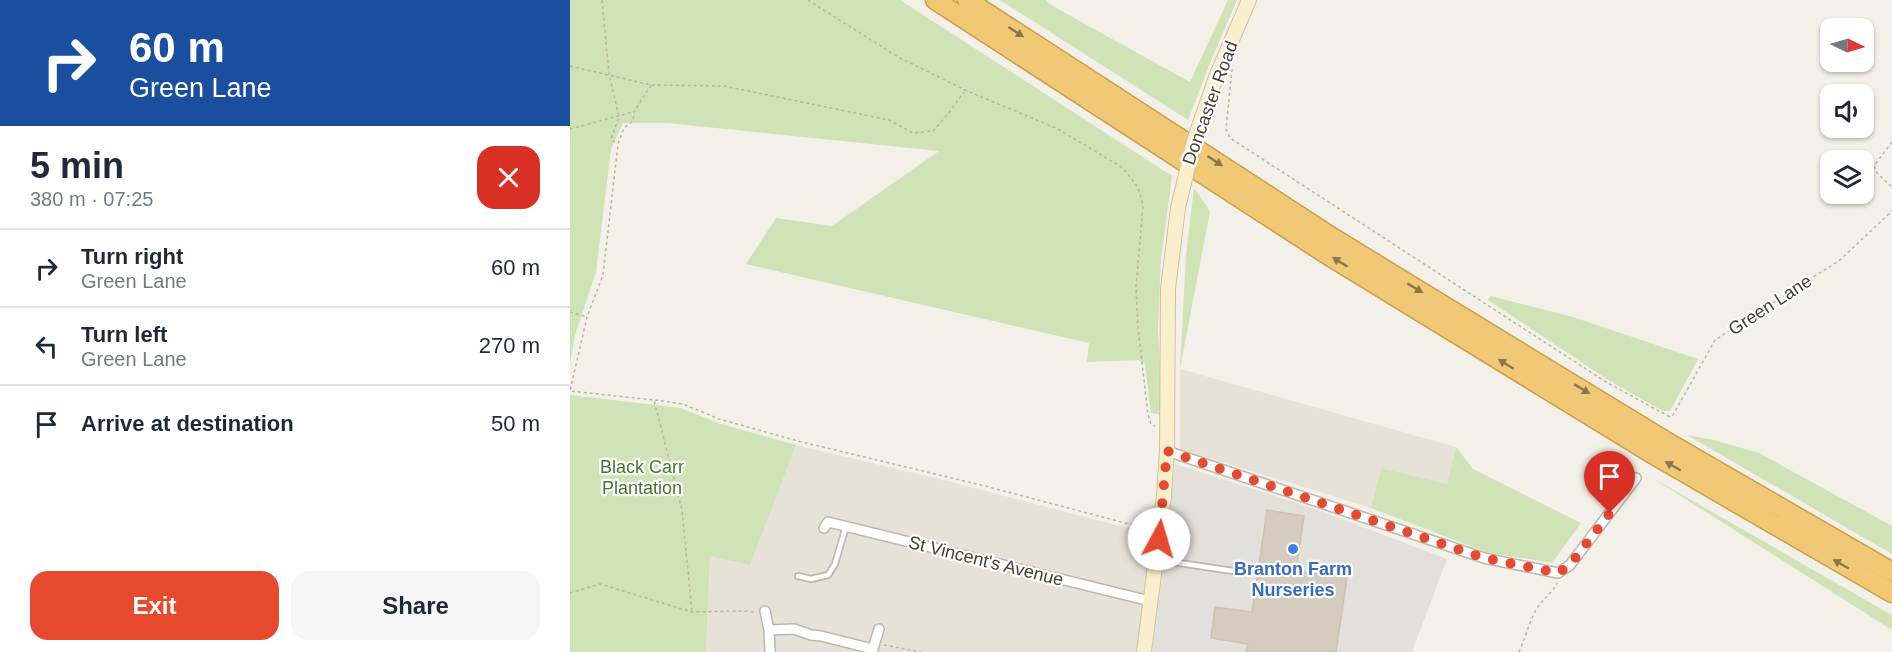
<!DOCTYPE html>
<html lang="en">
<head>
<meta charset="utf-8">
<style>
	body { margin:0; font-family:Arial,sans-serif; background:#f6f6f7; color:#1f2937; height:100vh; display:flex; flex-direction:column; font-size:22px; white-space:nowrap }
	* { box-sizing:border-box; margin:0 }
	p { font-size:20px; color:#747a83 }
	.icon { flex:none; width:33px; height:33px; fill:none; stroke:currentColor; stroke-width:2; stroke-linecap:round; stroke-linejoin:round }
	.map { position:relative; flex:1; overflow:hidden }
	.drawer { display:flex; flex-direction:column; background:#fff; width:570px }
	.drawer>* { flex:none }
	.hud { background:#1a4fa0; color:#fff; overflow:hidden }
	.needle { width:39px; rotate:95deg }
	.fabs { position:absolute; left:1250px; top:18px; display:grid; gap:12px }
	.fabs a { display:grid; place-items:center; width:54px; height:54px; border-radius:12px; background:#fff; box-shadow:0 2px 4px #0004; font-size:30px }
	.pin { position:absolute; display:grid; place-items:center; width:51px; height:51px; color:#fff; margin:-62px -26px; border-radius:50% 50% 50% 0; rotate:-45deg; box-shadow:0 0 6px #0007 }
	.pin .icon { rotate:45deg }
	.me { position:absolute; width:66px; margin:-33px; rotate:6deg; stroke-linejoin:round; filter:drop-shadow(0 0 4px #0008) }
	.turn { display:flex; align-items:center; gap:21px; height:126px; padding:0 30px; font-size:27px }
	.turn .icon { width:78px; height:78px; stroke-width:2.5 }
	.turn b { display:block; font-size:42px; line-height:51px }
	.round { display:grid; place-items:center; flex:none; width:63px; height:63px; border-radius:18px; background:#f6f6f7 }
	.head { display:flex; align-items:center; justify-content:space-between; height:102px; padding:0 30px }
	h1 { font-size:36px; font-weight:700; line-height:45px }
	.action { display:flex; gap:12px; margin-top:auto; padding:12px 30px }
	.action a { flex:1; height:69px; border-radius:18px; background:#e6492d; color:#fff; font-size:24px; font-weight:700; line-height:69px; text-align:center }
	.action a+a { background:#f6f6f7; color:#1f2937 }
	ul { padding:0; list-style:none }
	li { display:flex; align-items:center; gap:18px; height:78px; padding:0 30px; border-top:2px solid #e0e1e3 }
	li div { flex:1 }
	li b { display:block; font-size:22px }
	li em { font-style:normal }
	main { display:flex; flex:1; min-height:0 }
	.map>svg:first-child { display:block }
	.residential { fill:#e6e2d8 }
	.industrial { fill:#e3dfda }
	.green { fill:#cfe3b6 }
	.building { fill:#d4ccbf; stroke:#cec3b3; stroke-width:1.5 }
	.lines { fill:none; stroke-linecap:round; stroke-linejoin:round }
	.service-casing { stroke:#beb8ac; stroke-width:8 }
	.minor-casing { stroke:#beb8ac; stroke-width:12 }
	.secondary-casing { stroke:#cec29d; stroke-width:16 }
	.motorway-casing { stroke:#cf9d47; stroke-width:21 }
	.path { stroke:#beb39f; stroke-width:1.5; stroke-dasharray:3 3; stroke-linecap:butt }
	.service { stroke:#fff; stroke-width:4.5 }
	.minor { stroke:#fff; stroke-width:9 }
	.secondary { stroke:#faefcc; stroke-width:14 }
	.motorway { stroke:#f1c876; stroke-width:18 }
	.secondary-bridge-casing { stroke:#cec29d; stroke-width:16; stroke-linecap:butt }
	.secondary-bridge { stroke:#faefcc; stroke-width:14 }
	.oneway { fill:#8a7751 }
	.route { stroke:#e6492d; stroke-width:10; stroke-dasharray:0 18 }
	.shop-dot { fill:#3f7fe0; stroke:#fff; stroke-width:2 }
	.labels { text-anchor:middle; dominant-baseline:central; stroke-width:4.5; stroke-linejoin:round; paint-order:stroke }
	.street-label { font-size:18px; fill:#464138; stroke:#fff }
	.park-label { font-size:18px; fill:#497330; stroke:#fff }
	.shop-label { font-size:18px; font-weight:bold; fill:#366cbe; stroke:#fff }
</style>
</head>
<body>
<main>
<section class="drawer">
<div class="hud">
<div class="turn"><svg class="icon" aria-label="right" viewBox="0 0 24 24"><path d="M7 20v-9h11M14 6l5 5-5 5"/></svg><div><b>60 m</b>Green Lane</div></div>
</div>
<div class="head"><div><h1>5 min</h1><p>380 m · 07:25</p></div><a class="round" style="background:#d93025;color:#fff"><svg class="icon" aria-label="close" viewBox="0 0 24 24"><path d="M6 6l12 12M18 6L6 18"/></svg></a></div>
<ul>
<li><svg class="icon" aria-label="right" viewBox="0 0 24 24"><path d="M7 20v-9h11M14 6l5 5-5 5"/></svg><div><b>Turn right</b><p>Green Lane</p></div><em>60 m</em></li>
<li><svg class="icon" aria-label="left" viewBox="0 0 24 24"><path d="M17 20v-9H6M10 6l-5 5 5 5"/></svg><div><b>Turn left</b><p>Green Lane</p></div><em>270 m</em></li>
<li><svg class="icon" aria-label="arrive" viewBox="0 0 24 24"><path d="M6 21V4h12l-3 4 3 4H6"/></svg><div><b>Arrive at destination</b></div><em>50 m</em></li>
</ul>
<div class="action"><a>Exit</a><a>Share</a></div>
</section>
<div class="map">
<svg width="1322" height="652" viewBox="0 0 1322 652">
	<rect width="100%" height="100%" fill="#f3f0e9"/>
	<path class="residential" d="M610 369 886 447 877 484 811 468 801 508 610 449Z
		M226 445 369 479 554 527 581 529 596 539 583 652H136L140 555 180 564Z"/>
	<path class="industrial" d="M605 464 743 508 877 559 842 652H583Z"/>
	<path class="green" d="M0 0H330L602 176 591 258 588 329 592 415 581 413 575 364 568 360 517 362 519 343 176 264 206 218 262 226 369 151 98 123H53L41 149 26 272 5 335 0 365Z
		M430 0H476L479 4 620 82 658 0H667L640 63 618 120Z
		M624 188 640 211 610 369 616 255Z
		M921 296 1003 317 1128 359 1100 411H1093L1038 380 918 300Z
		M0 395 111 408 148 423 226 445 180 565 140 556 136 652H0Z
		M1117 435 1144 440 1189 453 1322 526V554Z
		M886 447 903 469 1011 523 982 563 916 552 801 508 811 468 877 484Z
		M1081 477 1322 615V630Z"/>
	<path class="building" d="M697 510 734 516 726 571 777 578 766 652H676L678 644 641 638 645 607 682 612Z"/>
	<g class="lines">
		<g class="service-casing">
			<path id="service" d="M589 560 663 571
				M228 576 241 579 258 575 265 564 276 526"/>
		</g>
		<g class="minor-casing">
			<path id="minor" d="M597 451 914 558 988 573 1000 565 1066 478
				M254 528 258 522 580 601
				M195 611 199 630
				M303 649 309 629
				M200 652 199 630 224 629 241 635 251 636 303 649 302 652"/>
		</g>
		<g class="secondary-casing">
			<path id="secondary" d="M646 77 679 0
				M574 652 594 496 597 451 598 289 608 208"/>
		</g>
		<g class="motorway-casing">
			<path id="motorway" d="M365 0 756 254 1084 455 1322 593
				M397 0 765 239 1094 440 1322 572"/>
		</g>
		<path class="path" d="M32 0 39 74 49 117 41 139 47 144
			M238 0 328 57 395 90 488 129 553 168 568 187 573 206 566 287 568 328 578 415 581 424 585 426
			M0 66 81 85 154 86 319 120 343 133 363 131 379 113 394 92
			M662 69 656 129 660 138 1036 382 1100 417 1103 415 1145 340 1270 260 1322 211
			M81 85 64 112 63 121 54 128 48 144 33 275 17 317 0 391 84 400 112 510 122 612
			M0 129 63 112
			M1322 142 1304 166 1307 173 1322 187
			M0 312 17 317
			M85 400 113 404 149 419 228 441 415 486 555 523 579 527
			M0 593 30 584 122 612 171 611 185 612
			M314 645 351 652
			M949 652C955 638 959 623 966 610 972 599 982 594 987 583"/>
		<use href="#service" class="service"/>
		<use href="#minor" class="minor"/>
		<use href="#secondary" class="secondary"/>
		<use href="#motorway" class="motorway"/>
		<g class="secondary-bridge-casing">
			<path id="secondary-bridge" d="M608 208 624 141 646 77"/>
		</g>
		<use href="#secondary-bridge" class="secondary-bridge"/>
	</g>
	<defs><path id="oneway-solid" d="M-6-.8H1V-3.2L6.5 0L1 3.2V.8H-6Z" transform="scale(1.5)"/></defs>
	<g class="oneway">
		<use href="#oneway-solid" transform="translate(446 32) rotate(33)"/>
		<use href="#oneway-solid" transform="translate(645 161) rotate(33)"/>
		<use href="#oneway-solid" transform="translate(770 262) rotate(-148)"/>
		<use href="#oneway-solid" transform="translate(845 288) rotate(31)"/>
		<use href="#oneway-solid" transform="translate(936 364) rotate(-148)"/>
		<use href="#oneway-solid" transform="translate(1012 389) rotate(31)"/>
		<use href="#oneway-solid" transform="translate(1103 466) rotate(-150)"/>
		<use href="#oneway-solid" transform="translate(1271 564) rotate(-150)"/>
	</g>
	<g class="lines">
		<path class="route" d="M589 539 597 451 914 558 988 573 1000 565 1040 513"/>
	</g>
	<circle class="shop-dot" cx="723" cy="549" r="6"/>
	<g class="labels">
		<g class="street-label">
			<text transform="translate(640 103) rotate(-70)">Doncaster Road</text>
			<text transform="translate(1200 305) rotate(-33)">Green Lane</text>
			<text transform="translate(416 561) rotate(14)">St Vincent's Avenue</text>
		</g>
		<g class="park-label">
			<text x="72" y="467">Black Carr<tspan x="72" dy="21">Plantation</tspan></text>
		</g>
		<g class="shop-label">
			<text x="723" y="569">Branton Farm<tspan x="723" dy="21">Nurseries</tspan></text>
		</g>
	</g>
</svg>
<div class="fabs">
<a><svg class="needle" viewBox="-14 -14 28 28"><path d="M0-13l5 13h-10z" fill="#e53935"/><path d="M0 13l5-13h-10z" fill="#747a83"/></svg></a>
<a><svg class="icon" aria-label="sound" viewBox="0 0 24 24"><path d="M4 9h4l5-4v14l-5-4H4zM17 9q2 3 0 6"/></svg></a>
<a><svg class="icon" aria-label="layers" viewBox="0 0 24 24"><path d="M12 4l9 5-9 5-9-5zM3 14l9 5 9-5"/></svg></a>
</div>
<div class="pin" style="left:1040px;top:513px;background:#d93025"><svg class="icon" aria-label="arrive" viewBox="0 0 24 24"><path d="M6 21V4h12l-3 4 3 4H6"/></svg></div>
<svg class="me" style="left:589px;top:539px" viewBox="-20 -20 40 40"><circle r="19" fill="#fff"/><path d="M0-13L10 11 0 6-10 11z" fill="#e6492d"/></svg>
</div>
</main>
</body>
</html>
